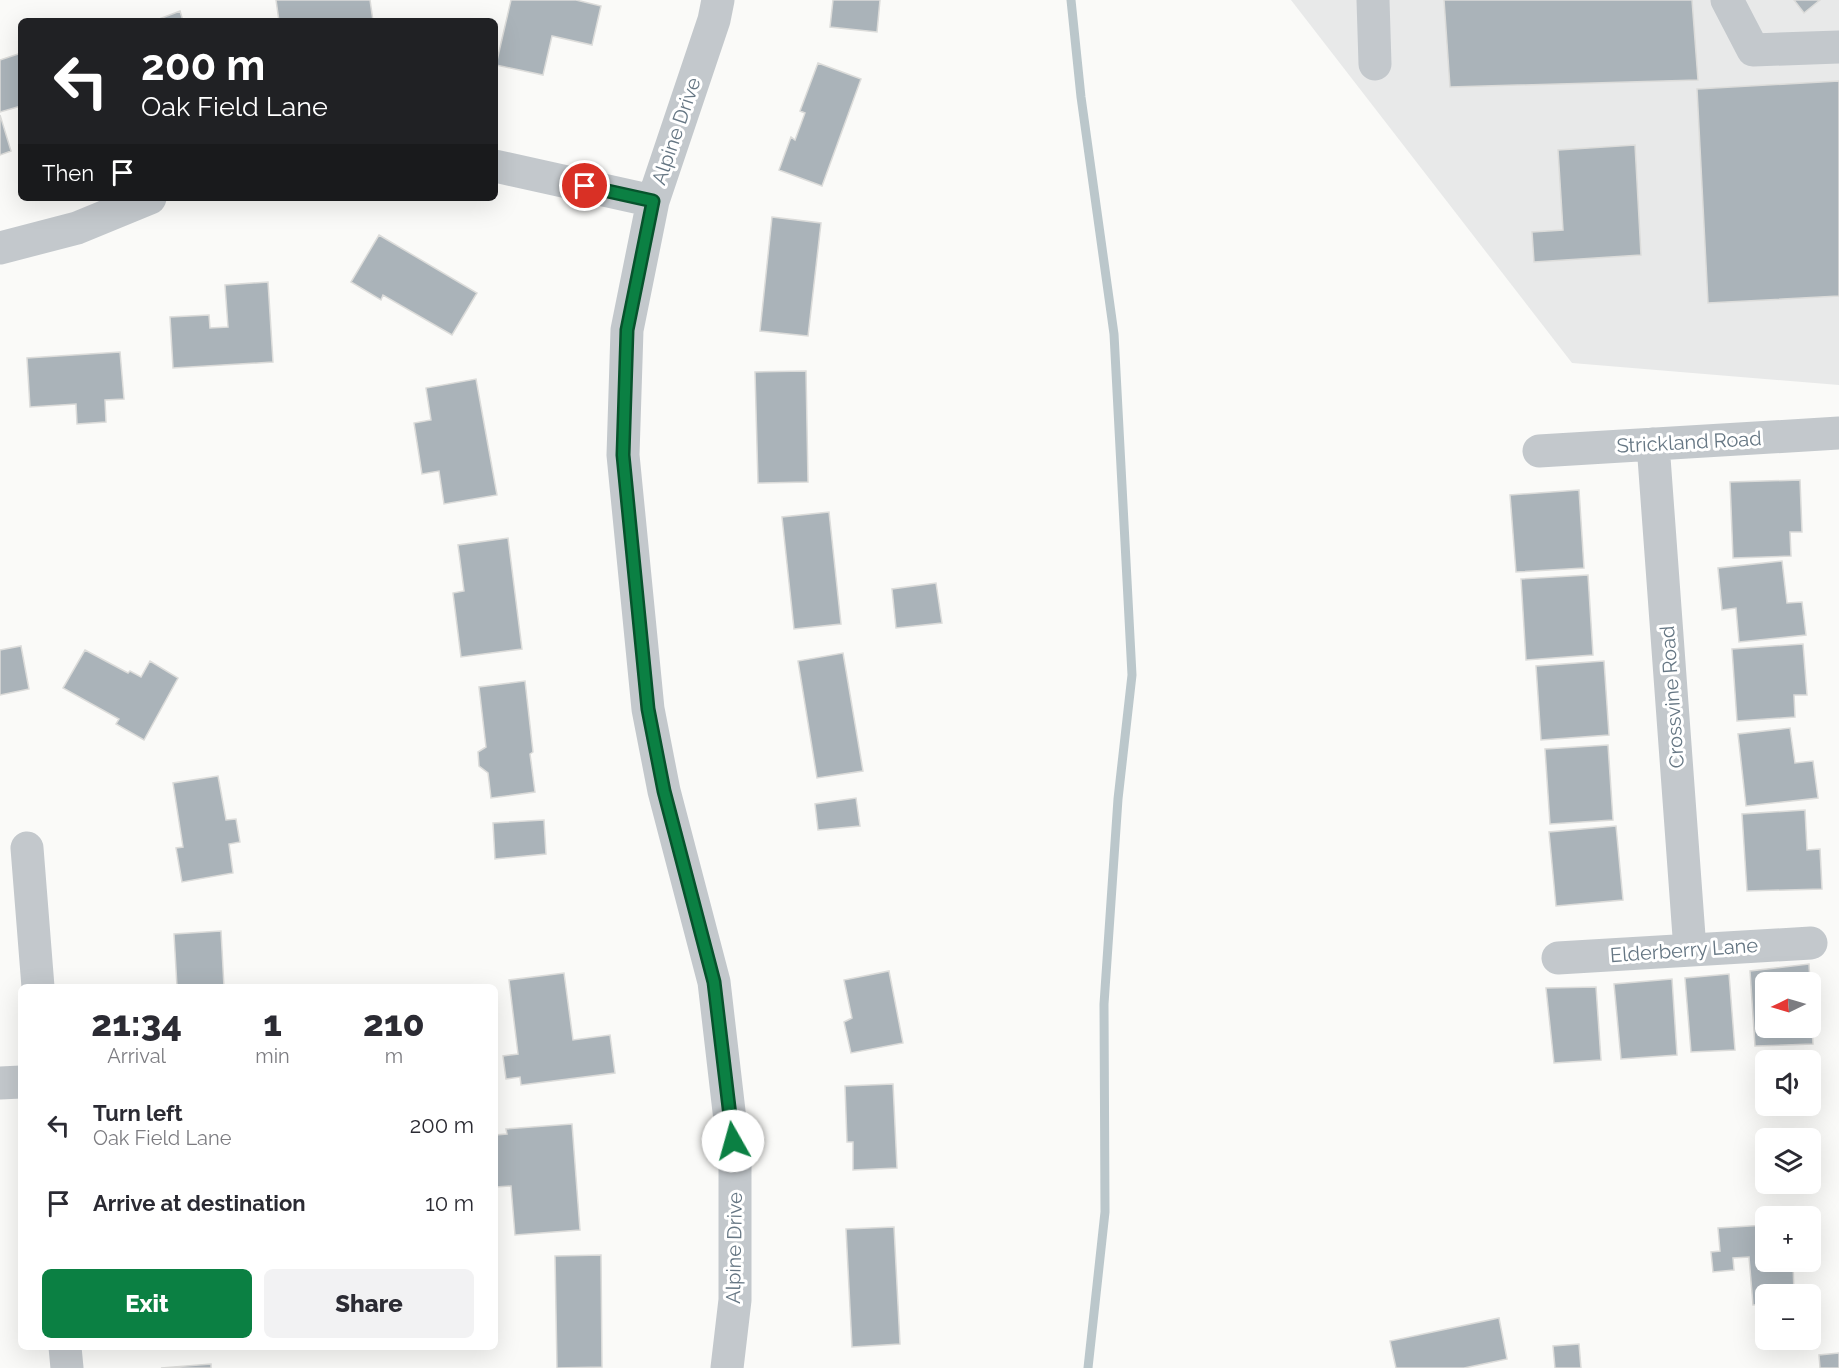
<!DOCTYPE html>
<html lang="en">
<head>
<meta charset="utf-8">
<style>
	body { margin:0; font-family:Raleway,sans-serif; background:#f2f2f3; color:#2b2b33; height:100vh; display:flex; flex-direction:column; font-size:22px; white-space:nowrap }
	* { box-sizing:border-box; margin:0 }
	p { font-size:20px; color:#7c7c81 }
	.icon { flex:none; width:33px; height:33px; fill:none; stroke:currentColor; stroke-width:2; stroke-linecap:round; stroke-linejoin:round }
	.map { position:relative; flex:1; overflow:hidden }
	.side { position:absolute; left:18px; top:984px; width:480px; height:366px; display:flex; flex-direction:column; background:#fff; border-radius:9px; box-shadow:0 6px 24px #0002 }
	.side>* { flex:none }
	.top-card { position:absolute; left:18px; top:18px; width:480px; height:183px; border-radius:9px; box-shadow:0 6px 24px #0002; background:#202124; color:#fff; overflow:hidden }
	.needle { width:39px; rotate:265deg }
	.fabs { position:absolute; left:1755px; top:972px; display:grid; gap:12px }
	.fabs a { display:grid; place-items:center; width:66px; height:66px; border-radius:9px; background:#fff; box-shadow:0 6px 24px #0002; font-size:30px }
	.pin { position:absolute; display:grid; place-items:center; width:51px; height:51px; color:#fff; margin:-26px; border:3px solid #fff; border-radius:50%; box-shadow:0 2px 6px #0007 }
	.me { position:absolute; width:66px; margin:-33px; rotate:353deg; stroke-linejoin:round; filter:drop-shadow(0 0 4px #0008) }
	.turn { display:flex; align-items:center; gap:21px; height:126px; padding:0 24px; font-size:27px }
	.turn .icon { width:78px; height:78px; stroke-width:2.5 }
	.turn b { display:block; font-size:42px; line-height:51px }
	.then { display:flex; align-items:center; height:57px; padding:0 24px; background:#0003; gap:12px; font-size:22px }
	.eta { display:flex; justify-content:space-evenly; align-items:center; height:102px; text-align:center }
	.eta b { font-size:36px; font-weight:800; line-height:42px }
	.action { display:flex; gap:12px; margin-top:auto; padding:12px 24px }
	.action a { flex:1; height:69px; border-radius:9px; background:#0b8043; color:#fff; font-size:24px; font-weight:800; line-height:69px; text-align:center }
	.action a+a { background:#f2f2f3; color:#2b2b33 }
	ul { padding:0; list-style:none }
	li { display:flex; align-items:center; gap:18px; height:78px; padding:0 24px }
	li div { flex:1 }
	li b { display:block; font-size:22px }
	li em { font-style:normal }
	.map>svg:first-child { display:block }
	.built { fill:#e8e9e9 }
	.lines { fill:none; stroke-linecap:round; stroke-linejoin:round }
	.stream { stroke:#bbc7cb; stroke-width:9 }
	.building { fill:#aab3b9; stroke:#dcdcda; stroke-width:1.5 }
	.minor { stroke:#c3c8cc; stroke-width:33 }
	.route-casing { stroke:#07532c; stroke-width:15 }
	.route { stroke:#0b8043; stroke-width:10 }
	.labels { text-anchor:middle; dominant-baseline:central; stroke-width:6; stroke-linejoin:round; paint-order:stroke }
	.street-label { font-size:20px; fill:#657683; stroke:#fff }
</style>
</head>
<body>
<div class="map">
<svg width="1839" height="1368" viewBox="0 0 1839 1368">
	<rect width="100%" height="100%" fill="#fafaf8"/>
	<path class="built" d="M1291 0H1839V385L1572 363Z"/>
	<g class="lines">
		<path class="stream" d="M1071 0 1081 97 1114 334 1132 675 1118 799 1104 1004 1105 1212 1088 1368"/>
	</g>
	<path class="building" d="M276 0H370L373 21H279Z
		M511 0H576L601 6 592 45 552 36 543 75 496 65Z
		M833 0H880L877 32 830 27Z
		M1444 0H1692L1698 80 1450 87Z
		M1794 0H1820L1804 13Z
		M180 11 183 21H154Z
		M21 53V106L0 112V60Z
		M818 63 861 79 822 186 779 170 791 137 795 140 805 113 800 111Z
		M1839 81V296L1708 303 1697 89Z
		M0 115 11 151 0 155Z
		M1635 145 1641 255 1534 262 1532 232 1563 230 1558 150Z
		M772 217 821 223 808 336 760 331Z
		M379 235 477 293 452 335 383 295 381 300 351 282Z
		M268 282 273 362 173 368 170 317 209 315 210 328 228 327 225 285Z
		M120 352 124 399 105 400 106 422 77 424 76 404 30 407 27 358Z
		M806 371 808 482 758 483 755 372Z
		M476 379 497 495 444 504 439 471 422 474 414 423 431 420 426 388Z
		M1800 480 1802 532H1790L1791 556 1733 558 1730 482Z
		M1579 490 1584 568 1516 572 1510 495Z
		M829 512 841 624 794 629 782 517Z
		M508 538 522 649 461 657 453 593 464 591 458 545Z
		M1782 561 1787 603 1802 602 1806 635 1739 642 1736 608 1722 610 1718 568Z
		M1588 575 1593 655 1526 660 1521 579Z
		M936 583 942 623 896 628 892 589Z
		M1803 644 1807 695H1794L1795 717 1737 721 1732 649Z
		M21 646 29 689 0 695V650Z
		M85 650 128 673 130 671 141 677 150 661 178 678 144 740 116 724 119 719 63 688Z
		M843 653 863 771 817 778 798 661Z
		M1604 661 1609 735 1541 740 1536 666Z
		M525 681 533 752 530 754 535 792 491 798 488 773 479 766 478 752 486 747 479 687Z
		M1790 728 1795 763 1813 761 1818 798 1746 806 1738 734Z
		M1608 745 1613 820 1550 824 1545 749Z
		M218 776 226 820 236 819 240 842 229 844 233 873 182 882 176 848 183 847 173 783Z
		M856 798 860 826 818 830 815 804Z
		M1805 810 1807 850 1820 849 1822 889 1747 891 1742 814Z
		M544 820 546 854 495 859 493 823Z
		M1616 826 1623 900 1556 906 1549 832Z
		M221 931 224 987H177L174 934Z
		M1809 964 1810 982H1766V1028H1810V990L1813 1044 1755 1046 1750 971Z
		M889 971 903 1043 851 1053 844 1022 852 1018 844 980Z
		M564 973 573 1040 610 1035 615 1073 521 1085 520 1077 506 1079 503 1056 518 1054 509 980Z
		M1729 974 1735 1050 1691 1052 1685 978Z
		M1672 979 1677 1055 1621 1059 1614 984Z
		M1596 987 1601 1060 1554 1063 1546 988Z
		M893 1084 897 1168 853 1170V1142H847L845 1086Z
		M572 1124 580 1230 515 1235 511 1186 495 1187V1135L507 1134 506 1129Z
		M1766 1225V1262H1793L1794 1294H1766V1304L1753 1305 1749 1257 1733 1258 1734 1270 1713 1272 1711 1252 1720 1251 1718 1228Z
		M894 1227 900 1344 852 1347 846 1229Z
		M601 1255 602 1367 557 1368 555 1256Z
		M1499 1318 1507 1359 1464 1368H1396L1390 1341Z
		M1579 1344 1581 1368H1555L1553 1346Z
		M1839 1353V1368H1820L1819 1355Z
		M211 1364V1368H161Z"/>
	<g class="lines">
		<path class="minor" d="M718 0 714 20 653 201 627 330 623 455 648 709 664 791 714 982 735 1163V1300L727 1368
			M1373 0 1375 64
			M1727 0 1753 50 1839 47
			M495 166 653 201
			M0 248 77 228 150 198
			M1653 444 1690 950
			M1539 451 1839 433
			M27 848 38 987
			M1558 958 1811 943
			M0 1083 21 1082
			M65 1347 67 1368"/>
	</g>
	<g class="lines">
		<g class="route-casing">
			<path id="route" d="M585 186 653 201 627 330 623 455 648 709 664 791 714 982 733 1141"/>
		</g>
		<use href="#route" class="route"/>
	</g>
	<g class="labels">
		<g class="street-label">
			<text transform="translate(676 131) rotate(-71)">Alpine Drive</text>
			<text transform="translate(1689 442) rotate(-3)">Strickland Road</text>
			<text transform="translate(1672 697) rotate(-94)">Crossvine Road</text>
			<text transform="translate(1684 950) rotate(-4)">Elderberry Lane</text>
			<text transform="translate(734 1248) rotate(-89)">Alpine Drive</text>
		</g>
	</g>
</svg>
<div class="fabs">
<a><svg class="needle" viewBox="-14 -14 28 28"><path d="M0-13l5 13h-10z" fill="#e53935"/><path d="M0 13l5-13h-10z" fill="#7c7c81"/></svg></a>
<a><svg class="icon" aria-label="sound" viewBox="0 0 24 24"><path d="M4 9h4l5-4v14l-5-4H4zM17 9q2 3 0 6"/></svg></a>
<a><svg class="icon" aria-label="layers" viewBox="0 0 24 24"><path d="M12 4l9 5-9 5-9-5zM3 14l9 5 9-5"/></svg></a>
<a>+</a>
<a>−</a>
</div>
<div class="pin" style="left:585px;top:186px;background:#d93025"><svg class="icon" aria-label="arrive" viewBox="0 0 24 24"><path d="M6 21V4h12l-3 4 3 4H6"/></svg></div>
<svg class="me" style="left:733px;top:1141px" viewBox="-20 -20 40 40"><circle r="19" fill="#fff"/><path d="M0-13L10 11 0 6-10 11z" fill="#0b8043"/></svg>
<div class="top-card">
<div class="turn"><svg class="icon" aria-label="left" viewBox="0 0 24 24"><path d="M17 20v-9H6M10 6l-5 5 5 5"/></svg><div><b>200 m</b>Oak Field Lane</div></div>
<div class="then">Then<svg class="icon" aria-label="arrive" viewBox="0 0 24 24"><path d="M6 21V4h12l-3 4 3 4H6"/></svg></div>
</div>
<section class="side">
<div class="eta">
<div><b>21:34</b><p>Arrival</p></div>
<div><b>1</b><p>min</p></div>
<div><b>210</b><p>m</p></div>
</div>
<ul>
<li><svg class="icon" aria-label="left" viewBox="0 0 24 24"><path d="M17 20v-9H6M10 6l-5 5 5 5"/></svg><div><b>Turn left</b><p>Oak Field Lane</p></div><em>200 m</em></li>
<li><svg class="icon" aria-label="arrive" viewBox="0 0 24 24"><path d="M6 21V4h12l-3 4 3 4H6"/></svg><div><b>Arrive at destination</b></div><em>10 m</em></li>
</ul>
<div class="action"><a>Exit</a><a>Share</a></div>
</section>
</div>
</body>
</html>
